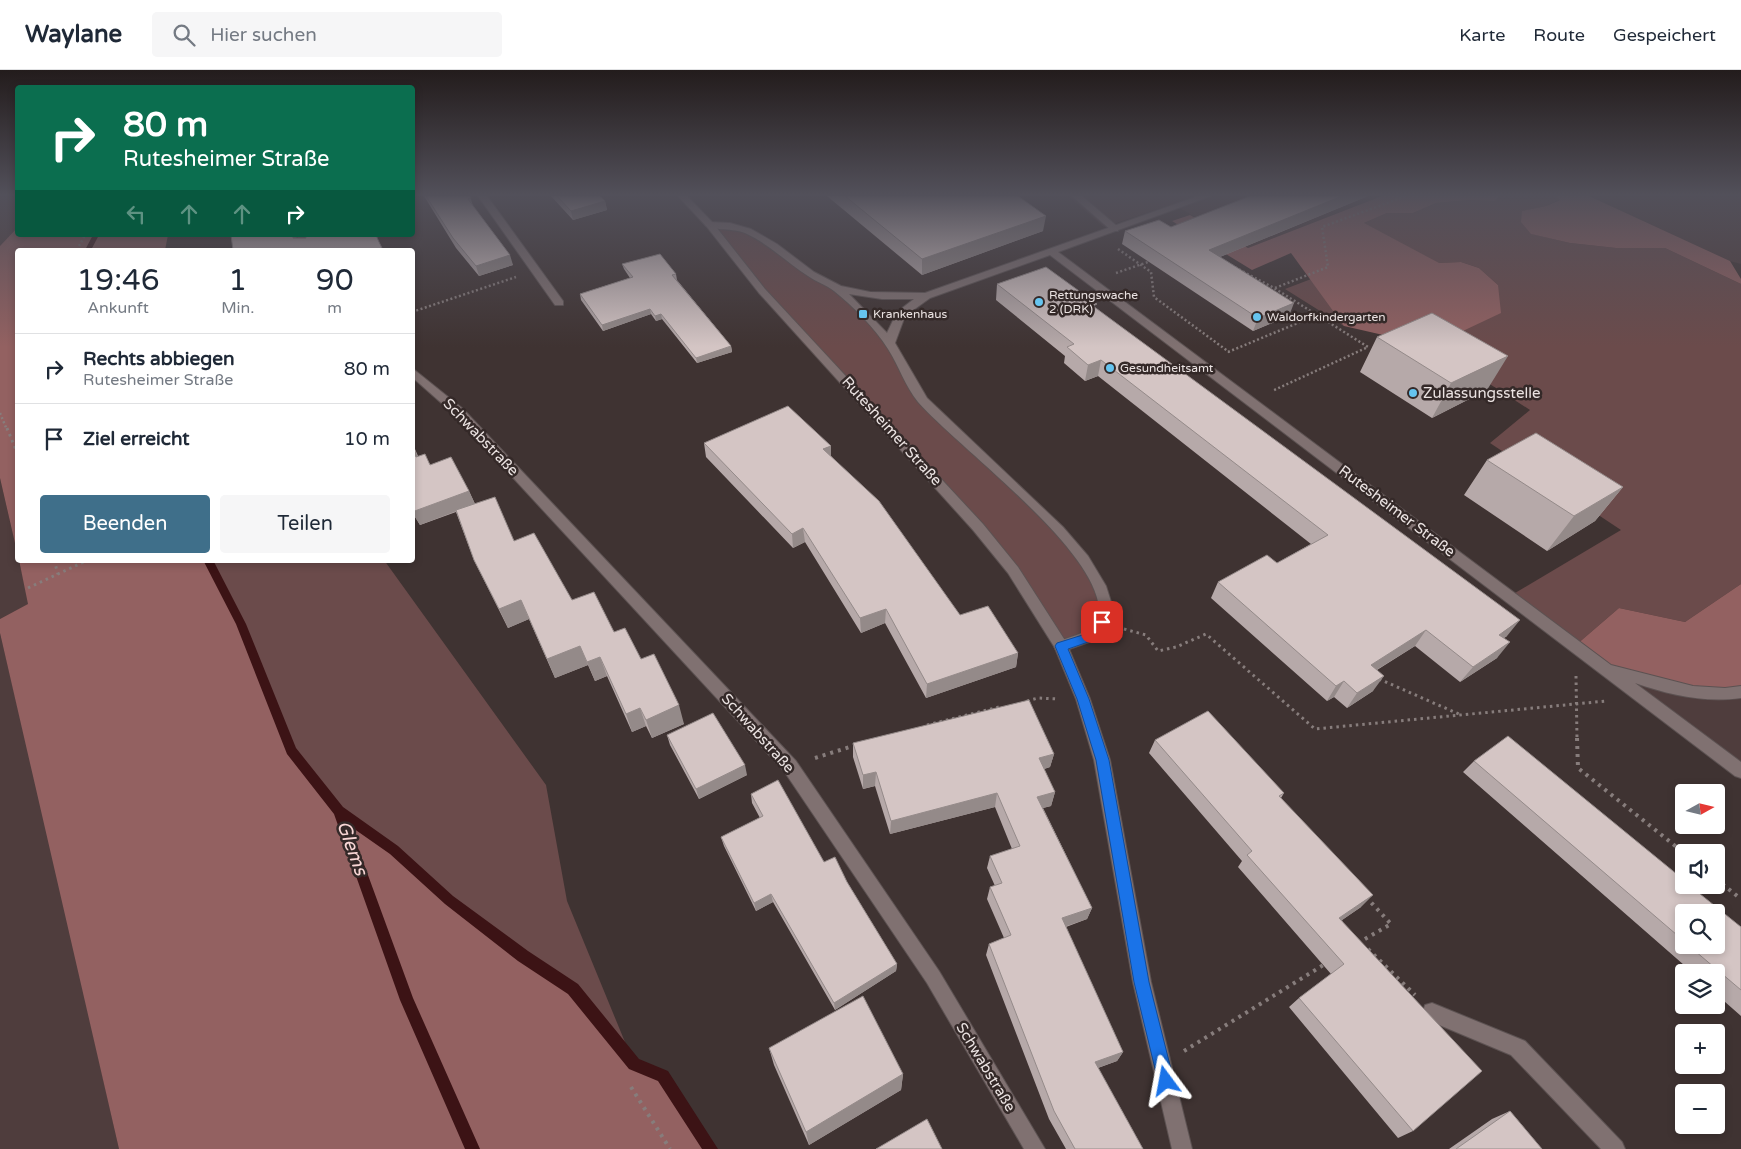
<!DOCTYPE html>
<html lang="de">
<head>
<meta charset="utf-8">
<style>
	body { margin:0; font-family:"Varela Round",sans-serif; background:#f6f6f7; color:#1f2937; height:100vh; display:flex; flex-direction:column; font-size:19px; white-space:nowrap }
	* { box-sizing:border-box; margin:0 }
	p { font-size:16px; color:#747a83 }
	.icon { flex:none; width:28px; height:28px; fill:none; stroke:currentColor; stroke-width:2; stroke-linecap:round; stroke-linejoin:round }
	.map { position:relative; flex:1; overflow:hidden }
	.sheet { position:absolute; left:15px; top:178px; width:400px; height:315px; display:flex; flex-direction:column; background:#fff; border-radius:5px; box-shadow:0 2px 8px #0003 }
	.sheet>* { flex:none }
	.hud { position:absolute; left:15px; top:15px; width:400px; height:152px; border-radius:5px; box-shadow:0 2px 8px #0003; background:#0b6e4f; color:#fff; overflow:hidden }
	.needle { width:32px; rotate:82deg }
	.controls { position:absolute; left:1675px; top:714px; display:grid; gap:10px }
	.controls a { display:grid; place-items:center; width:50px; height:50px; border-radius:5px; background:#fff; box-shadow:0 2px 8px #0003; font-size:25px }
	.pin { position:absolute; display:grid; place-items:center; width:42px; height:42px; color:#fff; margin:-21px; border-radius:10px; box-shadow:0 2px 8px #0006 }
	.me { position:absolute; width:55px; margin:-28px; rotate:347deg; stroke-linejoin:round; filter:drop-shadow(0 0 4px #0008) }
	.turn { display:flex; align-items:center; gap:18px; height:105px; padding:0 25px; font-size:22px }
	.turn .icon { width:65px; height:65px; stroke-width:2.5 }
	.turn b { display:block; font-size:35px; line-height:42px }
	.lanes { display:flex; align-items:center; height:48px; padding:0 25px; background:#0003; justify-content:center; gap:25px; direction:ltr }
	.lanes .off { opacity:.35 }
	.eta { display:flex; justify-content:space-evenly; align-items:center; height:85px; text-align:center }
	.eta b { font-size:30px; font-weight:600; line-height:35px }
	.action { display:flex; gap:10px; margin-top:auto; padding:10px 25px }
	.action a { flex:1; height:58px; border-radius:5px; background:#3f6f8a; color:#fff; font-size:20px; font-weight:600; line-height:58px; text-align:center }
	.action a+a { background:#f6f6f7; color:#1f2937 }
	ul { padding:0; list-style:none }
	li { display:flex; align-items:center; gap:15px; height:70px; padding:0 25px; border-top:1px solid #e0e1e3 }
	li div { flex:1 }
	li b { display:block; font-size:19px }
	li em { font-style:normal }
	header { display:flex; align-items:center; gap:30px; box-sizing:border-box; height:70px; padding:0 25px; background:#fff; border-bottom:1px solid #e0e1e3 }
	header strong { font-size:24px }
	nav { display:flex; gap:28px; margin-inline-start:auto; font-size:18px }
	.search { width:350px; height:45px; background:#f6f6f7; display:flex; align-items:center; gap:12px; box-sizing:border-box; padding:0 18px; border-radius:5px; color:#747a83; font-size:19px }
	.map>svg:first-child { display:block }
	.built { fill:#4f3d3d }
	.green { fill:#6b4b4b }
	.forest { fill:#936161 }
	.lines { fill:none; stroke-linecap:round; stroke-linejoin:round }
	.stream { fill:#3c1315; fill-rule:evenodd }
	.service-casing { stroke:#5c5252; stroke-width:2 }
	.minor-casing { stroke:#5c5252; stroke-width:2 }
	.tertiary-casing { stroke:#5c5252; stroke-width:2 }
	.path-far2 { stroke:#877d7c; stroke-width:2.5; stroke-dasharray:2 2.5; stroke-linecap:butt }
	.path-far1 { stroke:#877d7c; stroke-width:3; stroke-dasharray:2.5 4; stroke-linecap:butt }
	.path { stroke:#877d7c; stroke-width:4; stroke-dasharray:3 5; stroke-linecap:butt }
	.service { fill:#807171; fill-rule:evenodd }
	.minor { fill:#807171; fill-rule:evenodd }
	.tertiary { fill:#807171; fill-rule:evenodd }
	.wall { fill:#b6a9a9; fill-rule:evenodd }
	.shaded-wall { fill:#948a89 }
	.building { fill:#d4c5c4; stroke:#948a89 }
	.route { fill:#1a73e8; stroke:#114b97 }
	.poi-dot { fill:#66c4ef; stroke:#342928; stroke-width:2 }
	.labels { text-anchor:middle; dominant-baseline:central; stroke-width:5; stroke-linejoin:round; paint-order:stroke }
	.far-poi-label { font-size:12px; fill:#ebe3e2; stroke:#342928; text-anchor:start }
	.poi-label { font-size:15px; fill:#ebe3e2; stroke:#342928; text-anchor:start }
	.street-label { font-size:15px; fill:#ebe3e2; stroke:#342928 }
	.near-water-label { font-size:19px; font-style:italic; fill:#f9d7d6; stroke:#342928 }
</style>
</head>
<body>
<header>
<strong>Waylane</strong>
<div class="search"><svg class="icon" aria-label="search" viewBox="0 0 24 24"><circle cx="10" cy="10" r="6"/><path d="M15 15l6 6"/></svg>Hier suchen</div>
<nav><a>Karte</a><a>Route</a><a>Gespeichert</a></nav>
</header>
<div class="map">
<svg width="1741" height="1079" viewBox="0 0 1741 1079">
	<rect width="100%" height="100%" fill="#3f3332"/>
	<path class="built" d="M0 126H17V158L0 176Z
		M1068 126H1382L1248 178 1173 134 1104 157Z
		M1589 126H1741V194L1730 191Z
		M0 408 29 534 0 549Z
		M0 563 48 765 119 1079H0Z
		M1604 596 1741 622V701Z"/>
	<path class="green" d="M1499 126H1556L1561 129 1546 136 1523 141 1532 164 1570 173 1616 178H1665L1741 214V514L1685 552 1619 538 1576 575 1510 526 1621 460 1490 373 1530 340 1431 276 1498 215 1479 198 1461 192 1439 193 1344 256 1285 219 1340 198 1364 153 1387 143H1413L1436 133 1469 130 1494 131Z
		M710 155 733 156 759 167 838 219 890 273 921 328 1048 448 1102 518V552L1061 576 1013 500 762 221Z
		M208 490H384L546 715 567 831 634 994 573 919 523 886 449 830 394 780 339 741 291 681 241 554Z"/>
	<path class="forest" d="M1382 126H1499L1495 131 1469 130 1436 133 1413 143H1387L1364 153 1439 193 1461 192 1479 198 1498 215 1501 243 1431 276 1344 256 1291 183 1252 200 1172 151 1190 145 1248 178Z
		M1556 126H1589L1730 191 1741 209V214L1665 178H1616L1570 173 1531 164 1521 152 1522 141 1546 136 1560 130Z
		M17 158 18 165H168L165 180H18L17 482 0 408V176Z
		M19 490H208L241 554 291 681 339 741 394 780 449 830 523 886 573 919 634 994 663 1006 711 1079H119L0 563V549L28 534Z
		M1741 514V622L1726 625 1604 596 1576 575 1619 538 1685 552Z"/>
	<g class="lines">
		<path class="stream" d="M93 165H99L91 180H85Z
			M203 490H213L246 554 296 678 343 737 398 776 453 826 528 881 578 914 639 989 668 1001 718 1079H702L658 1011 629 999 568 924 518 891 445 834 390 784 350 756 413 928 480 1079H465L400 930 334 744 287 684 236 554Z"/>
		<g class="service-casing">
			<path id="service" d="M1072 126H1082L1118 157V161H1112Z"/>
		</g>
		<g class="minor-casing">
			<path id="minor" d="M478 126H487L563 231V235H555Z
				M1198 126H1211L1058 182 1611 595 1693 616 1725 618 1741 616V628C1704 633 1670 625 1635 613L1741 692V708L1735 706 1050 185 930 228 905 246 895 273 927 328 1063 457 1088 486 1106 516 1113 538 1107 558 1089 572 1061 582 1056 580 1054 576 1056 572C1073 566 1102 561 1099 537 1092 475 961 380 918 332 905 316 899 296 888 279 875 258 853 236 834 221 827 215 816 212 808 206 786 192 769 174 745 163 734 158 713 161 705 155L710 152 730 153 751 159 777 174 814 202 841 216 870 222 925 223ZM849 224 882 229H914L897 242 887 263Z
				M297 165H307L311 180H301Z
				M412 298 463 339 796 691 939 901 1045 1079H1024L927 913 784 701 455 345 412 307Z
				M1432 933 1525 971 1622 1072 1625 1079H1601L1511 985 1425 949 1423 942 1425 935Z"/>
		</g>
		<g class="tertiary-casing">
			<path id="tertiary" d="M678 126H687L713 153 765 219 983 454 1018 497 1066 572 1090 629 1110 690 1151 912 1192 1079H1172L1133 912 1094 690 1076 629 1055 578 1008 503 973 460 759 223 707 157Z"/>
		</g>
		<path class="path-far2" d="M1118 179 1151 202 1154 227 1229 282
			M77 180 85 165
			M1231 195 1274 218 1368 277 1272 321
			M1116 203 1148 192
			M1275 218 1328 197 1322 157 1406 126
			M412 242 516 207
			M1228 282 1317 245
			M0 343 7 360"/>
		<path class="path-far1" d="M7 358 18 385
			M54 490 58 504
			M28 518 88 490
			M1124 559 1146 565 1158 581 1176 577 1206 564 1315 659 1606 631
			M1576 606 1577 669
			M1379 609 1461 645
			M1027 631 1038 628 1058 629
			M927 655 999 637"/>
		<path class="path" d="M1577 668 1578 698 1684 783
			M815 688 856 675
			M1716 809 1741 829
			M1358 873 1391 854 1366 827
			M1368 879 1415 925
			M1184 981 1325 894
			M631 1017 670 1079"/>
		<use href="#service" class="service"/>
		<use href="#minor" class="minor"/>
		<use href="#tertiary" class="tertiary"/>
	</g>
	<path class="wall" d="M424 126H470L473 136 513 195 479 206 456 178Z
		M551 126H600L605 131 607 140 573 150Z
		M827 126H1018L1043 161 922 205Z
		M1368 126 1220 187 1289 246 1253 261 1122 174 1125 161 1171 157Z
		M622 194 676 204 677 210 731 276 732 282 697 293 662 249 656 251 651 244 603 261 581 230 580 224 630 208 624 199Z
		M997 214 1096 238 1507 566 1504 568 1497 588 1460 612 1415 576 1377 600 1373 621 1347 638 1334 627 1327 631 1211 528 1218 512 1277 493 1311 474 1098 306 1085 311 1064 293 1065 286 996 230Z
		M1377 267 1487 320 1432 348 1360 302Z
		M412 372 418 386 469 421 475 434 514 471 572 530 614 562 641 589 684 654 652 668 646 656 632 662 607 606 595 611 588 595 555 608 529 549 508 558 474 490 456 442 420 455 412 442Z
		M704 373 831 386 960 545 1018 583 1016 597 926 628 885 553 861 563 805 472 793 478 706 387Z
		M1487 390 1623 417 1595 451 1547 481 1464 425Z
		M667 665 747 705 699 729 670 675Z
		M1155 670 1284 723 1281 728 1361 837 1342 850 1413 1061 1398 1068 1289 937 1299 928 1331 904 1238 797 1242 791 1149 683Z
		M853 673 1054 684 1050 697 1044 699 1055 722 1051 736 1043 738 1092 838 1087 849 1066 857 1123 982 1117 991 1098 998 1143 1079H1066L1049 1049 986 885 989 874 1004 868 987 829 990 817 995 816 987 798 990 786 1012 779 995 737 890 764 875 716 863 719 853 687Z
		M1474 691 1741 857V946L1716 924V902H1692L1463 702ZM1684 842 1716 875H1684Z
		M751 724 824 792 847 812 897 894 896 901 835 940 773 832 756 841 724 776 721 767 760 748 752 733Z
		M769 978 903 1004 901 1020 809 1075 774 995Z
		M1510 1041 1542 1079H1449L1492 1049Z"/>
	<path class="shaded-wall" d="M1342 126H1368L1205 193 1209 180Z
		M605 131 607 140 573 150 571 141Z
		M1046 146 1043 161 922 205V189Z
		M293 165H296L300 180 293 168Z
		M510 185 513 195 479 206 476 196Z
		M1294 233 1289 246 1253 261 1258 248Z
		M650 239 651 244 603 261 602 255Z
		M661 244 662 249 656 251 655 246Z
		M731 276 732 282 697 293 696 288Z
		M1508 286 1487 320 1432 348 1451 313Z
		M1101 290 1098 306 1085 311 1088 295Z
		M412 372 423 401 416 387 412 377Z
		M831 376V391L823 379Z
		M1623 417 1595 451 1547 481 1574 446Z
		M469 421 475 434 420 455 412 442Z
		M803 458 805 472 793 478 792 464Z
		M521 530 529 549 508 558 499 539Z
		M886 539 885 553 861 563 860 548Z
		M1520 550 1507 566 1486 580 1499 565Z
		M1426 560 1415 576 1360 610 1371 595Z
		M1510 572 1497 588 1460 612 1473 597Z
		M580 576 588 595 555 608 547 589Z
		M1018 583 1016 597 926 628 927 614Z
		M600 587 607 606 595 611 587 592Z
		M1384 606 1373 621 1347 638 1357 623Z
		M1344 611 1334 627 1327 631 1336 616Z
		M679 635 684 654 652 668 646 650Z
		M640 638 646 656 632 662 626 644Z
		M1054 684 1050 697 1035 702 1039 688Z
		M745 695 747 705 699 729 696 719Z
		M876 702 875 716 863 719V705Z
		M1055 722 1051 736 1034 740 1037 727Z
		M997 723 995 737 890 764 891 751Z
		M771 824 773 832 756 841 754 833Z
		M1373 825 1361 837 1329 859 1339 848Z
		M1092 838 1087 849 1058 859 1062 848Z
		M897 894 896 901 835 940 834 933Z
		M1123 982 1117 991 1089 1001 1095 992Z
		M903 1004 901 1020 809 1075 806 1062Z"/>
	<path class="building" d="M426 126H470L471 128 468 129 510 185 476 196 453 168Z
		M557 126H600L605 131 571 141Z
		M845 126H1018L1046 146 922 189Z
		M1250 126H1342L1209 180 1294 233 1258 248 1125 161 1159 150 1171 157Z
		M231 165H293V168H306L305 165H376L379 172 383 180H339L338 179 334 180H233Z
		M660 184 676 204 672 205 731 276 696 288 661 244 655 246 650 239 602 255 580 224 633 207 622 194Z
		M1046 197 1097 234 1093 236 1520 550 1499 565 1510 572 1473 597 1426 560 1371 595 1384 606 1357 623 1344 611 1336 616 1218 512 1267 485 1277 493 1328 465 1101 290 1088 295 1067 277 1074 274 997 214Z
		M1432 243 1508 286 1451 313 1377 267Z
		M788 336 831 376 823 379 879 431 960 545 988 536 1018 583 927 614 886 539 860 548 803 458 792 464 704 373Z
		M1536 363 1623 417 1574 446 1487 390Z
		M412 377 416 387 425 384 430 395 451 387 469 421 412 442Z
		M495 427 514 471 534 463 572 530 594 522 614 562 625 558 641 589 654 584 679 635 646 650 640 638 626 644 600 587 587 592 580 576 547 589 521 530 499 539 474 490 456 440Z
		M1029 630 1054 684 1039 688 1055 722 1037 727 1092 838 1062 848 1123 982 1095 992 1143 1079H1075L1054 1041 989 874 1011 865 990 817 1002 813 990 786 1020 776 997 723 891 751 876 702 863 705 853 673Z
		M1208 641 1284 723 1279 726 1373 825 1339 848 1482 1001 1413 1061 1299 928 1344 894 1247 785 1252 781 1155 670Z
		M713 643 745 695 696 719 667 665Z
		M1508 666 1684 810V815H1689L1741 857V920L1688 875H1716V842H1684V871L1474 691Z
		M778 710 824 792 835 787 847 812 897 894 834 933 771 824 754 833 721 767 763 746 751 724Z
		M863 926 903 1004 806 1062 769 978Z
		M1510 1041 1542 1079H1456Z
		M927 1049 942 1079H876Z"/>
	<linearGradient id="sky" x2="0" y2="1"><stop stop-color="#231c1c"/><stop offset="0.45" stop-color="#52505a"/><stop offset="1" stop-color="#52505a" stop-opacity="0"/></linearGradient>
	<rect width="1741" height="277" fill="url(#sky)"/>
	<path class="route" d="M1102 548 1108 552 1097 569 1068 579 1089 629 1109 690 1149 912 1174 1011 1172 1017 1166 1019 1160 1017 1158 1011 1134 912 1096 690 1077 629 1055 576 1057 573 1089 563 1098 549Z"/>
	<g class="poi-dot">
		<circle cx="1039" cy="232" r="5"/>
		<rect x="858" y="239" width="10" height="10" rx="2.5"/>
		<circle cx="1257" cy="247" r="5"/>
		<circle cx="1110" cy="298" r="5"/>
		<circle cx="1413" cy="323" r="5"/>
	</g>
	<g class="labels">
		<g class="far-poi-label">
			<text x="1049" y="225">Rettungswache<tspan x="1049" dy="14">2 (DRK)</tspan></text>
			<text x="873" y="244">Krankenhaus</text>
			<text x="1267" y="247">Waldorfkindergarten</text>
			<text x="1120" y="298">Gesundheitsamt</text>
		</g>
		<g class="poi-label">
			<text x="1423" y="323">Zulassungsstelle</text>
		</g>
		<g class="street-label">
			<text transform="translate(892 361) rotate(48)">Rutesheimer Straße</text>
			<text transform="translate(481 367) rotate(46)">Schwabstraße</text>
			<text transform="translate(1397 441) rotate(37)">Rutesheimer Straße</text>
			<text transform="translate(758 663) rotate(48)">Schwabstraße</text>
			<text transform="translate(986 997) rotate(59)">Schwabstraße</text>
		</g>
		<g class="near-water-label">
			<text transform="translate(352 778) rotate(70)">Glems</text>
		</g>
	</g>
</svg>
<div class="controls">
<a><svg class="needle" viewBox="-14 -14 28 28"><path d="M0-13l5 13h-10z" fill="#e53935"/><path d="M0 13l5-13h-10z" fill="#747a83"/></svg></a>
<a><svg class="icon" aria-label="sound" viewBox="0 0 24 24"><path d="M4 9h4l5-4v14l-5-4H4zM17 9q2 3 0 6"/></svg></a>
<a><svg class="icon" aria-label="search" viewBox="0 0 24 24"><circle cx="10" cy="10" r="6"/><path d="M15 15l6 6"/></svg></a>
<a><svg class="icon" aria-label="layers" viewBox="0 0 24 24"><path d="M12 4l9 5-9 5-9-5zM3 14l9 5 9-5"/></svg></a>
<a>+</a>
<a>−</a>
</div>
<div class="pin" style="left:1102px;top:552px;background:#d93025"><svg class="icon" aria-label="arrive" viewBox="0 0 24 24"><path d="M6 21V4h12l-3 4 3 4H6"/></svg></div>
<svg class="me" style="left:1166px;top:1011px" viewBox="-20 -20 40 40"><path d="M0-17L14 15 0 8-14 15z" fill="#1a73e8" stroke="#fff" stroke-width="4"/></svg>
<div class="hud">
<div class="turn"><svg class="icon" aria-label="right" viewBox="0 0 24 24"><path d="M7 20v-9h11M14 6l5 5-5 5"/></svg><div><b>80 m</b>Rutesheimer Straße</div></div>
<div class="lanes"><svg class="icon off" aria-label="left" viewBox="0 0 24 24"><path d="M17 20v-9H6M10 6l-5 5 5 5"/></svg><svg class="icon off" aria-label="ahead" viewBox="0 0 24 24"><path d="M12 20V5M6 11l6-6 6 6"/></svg><svg class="icon off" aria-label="ahead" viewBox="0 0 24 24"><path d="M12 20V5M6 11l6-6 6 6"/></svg><svg class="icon" aria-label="right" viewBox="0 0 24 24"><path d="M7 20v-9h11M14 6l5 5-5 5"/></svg></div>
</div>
<section class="sheet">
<div class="eta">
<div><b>19:46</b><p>Ankunft</p></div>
<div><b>1</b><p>Min.</p></div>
<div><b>90</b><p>m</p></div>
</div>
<ul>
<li><svg class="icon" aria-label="right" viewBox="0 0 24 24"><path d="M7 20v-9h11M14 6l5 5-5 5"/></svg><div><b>Rechts abbiegen</b><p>Rutesheimer Straße</p></div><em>80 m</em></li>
<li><svg class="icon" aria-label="arrive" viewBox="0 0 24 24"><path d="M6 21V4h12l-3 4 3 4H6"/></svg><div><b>Ziel erreicht</b></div><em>10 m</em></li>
</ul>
<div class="action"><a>Beenden</a><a>Teilen</a></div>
</section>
</div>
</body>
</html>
